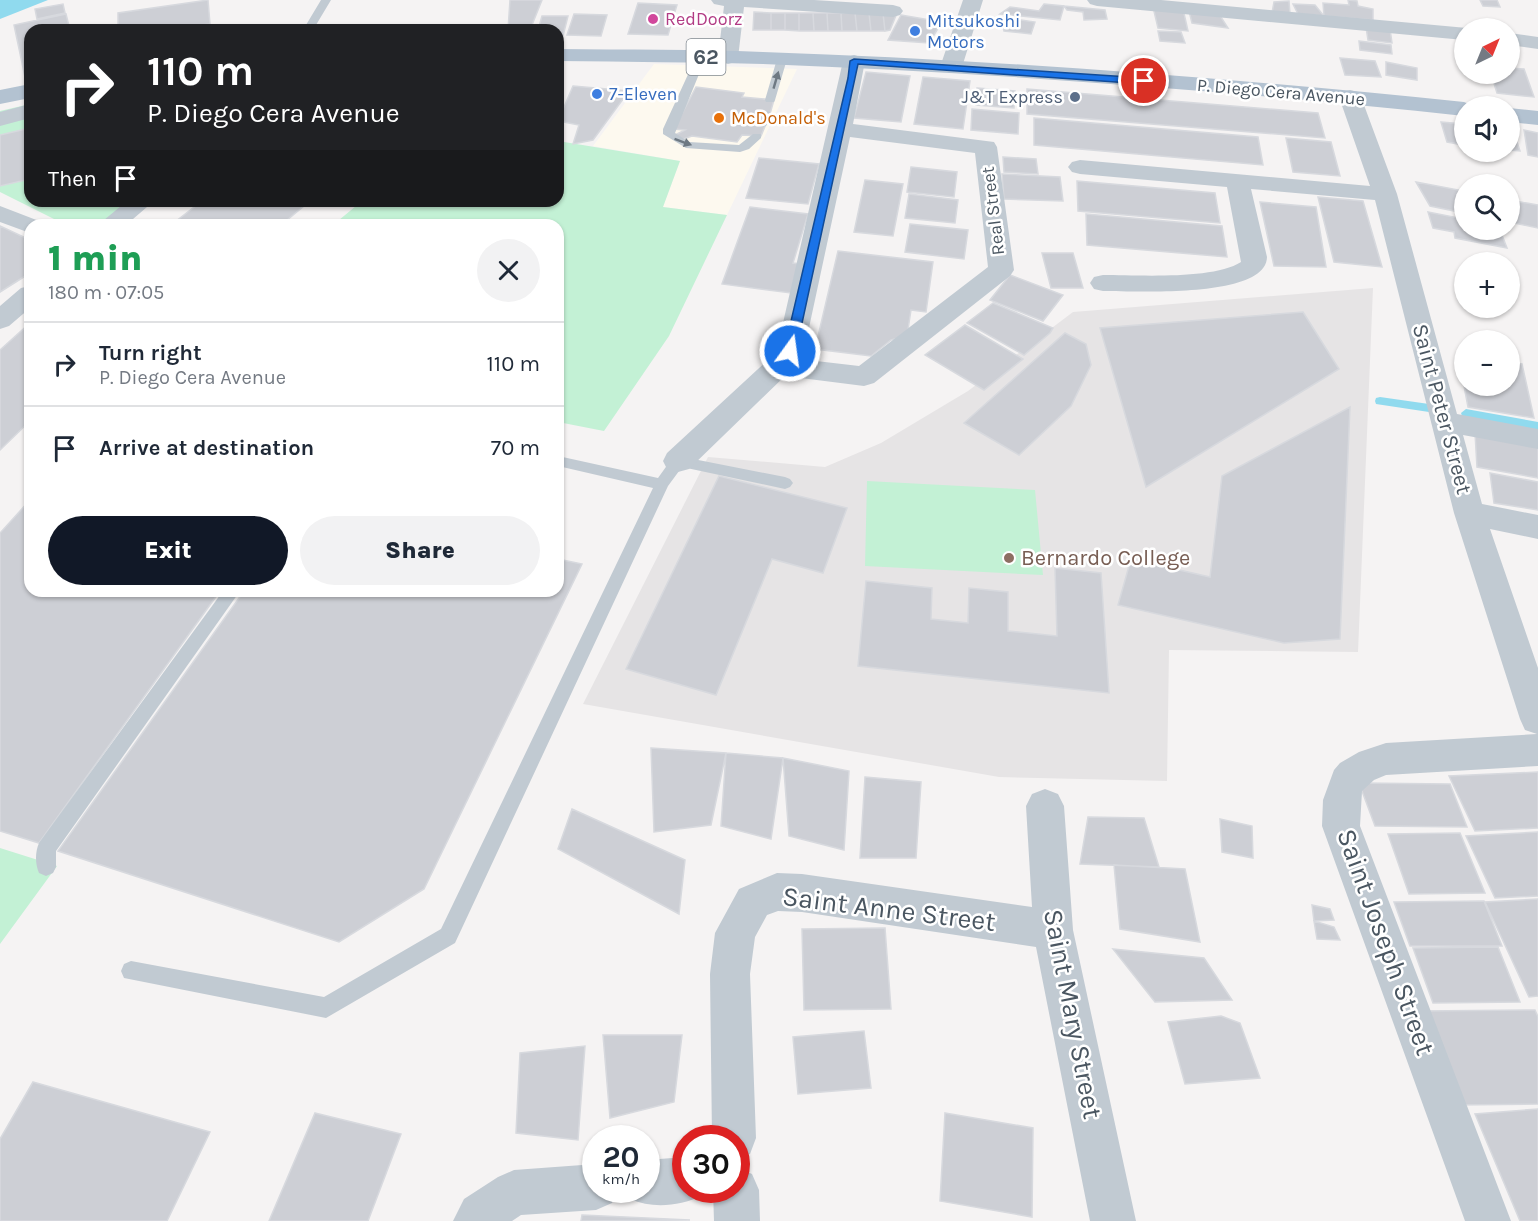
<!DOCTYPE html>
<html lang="en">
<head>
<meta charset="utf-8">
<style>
	body { margin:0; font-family:Karla,sans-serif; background:#f2f2f3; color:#1f2937; height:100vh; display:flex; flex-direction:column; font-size:22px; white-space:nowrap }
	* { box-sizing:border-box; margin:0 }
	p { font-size:20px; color:#747a83 }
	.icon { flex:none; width:33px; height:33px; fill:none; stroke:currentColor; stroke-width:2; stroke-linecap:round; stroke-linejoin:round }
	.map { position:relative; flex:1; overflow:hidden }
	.details { position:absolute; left:24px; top:219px; width:540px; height:378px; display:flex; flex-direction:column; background:#fff; border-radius:18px; box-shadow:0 2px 4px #0004 }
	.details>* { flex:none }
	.banner { position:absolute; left:24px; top:24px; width:540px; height:183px; border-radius:18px; box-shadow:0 2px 4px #0004; background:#202124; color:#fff; overflow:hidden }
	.needle { width:39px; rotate:43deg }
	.buttons { position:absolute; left:1454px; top:18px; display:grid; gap:12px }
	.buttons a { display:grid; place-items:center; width:66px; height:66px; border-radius:50%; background:#fff; box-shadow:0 2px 4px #0004; font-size:30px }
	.speed { position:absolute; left:582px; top:1125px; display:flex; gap:12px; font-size:30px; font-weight:700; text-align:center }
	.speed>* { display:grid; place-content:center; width:78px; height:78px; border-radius:50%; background:#fff; box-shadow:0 2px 4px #0004; line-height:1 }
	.speed small { font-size:15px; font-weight:400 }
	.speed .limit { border:9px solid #d22; background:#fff; color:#111 }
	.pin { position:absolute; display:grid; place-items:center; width:51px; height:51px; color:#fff; margin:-26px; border:3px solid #fff; border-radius:50%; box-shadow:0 2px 6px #0007 }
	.me { position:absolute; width:66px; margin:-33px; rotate:14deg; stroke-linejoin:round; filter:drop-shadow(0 0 4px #0008) }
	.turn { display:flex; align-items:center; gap:21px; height:126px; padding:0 24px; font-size:27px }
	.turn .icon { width:78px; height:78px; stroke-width:2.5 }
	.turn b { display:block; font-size:42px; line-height:51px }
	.then { display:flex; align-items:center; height:57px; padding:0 24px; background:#0003; gap:12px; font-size:22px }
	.round { display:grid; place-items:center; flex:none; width:63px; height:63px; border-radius:32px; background:#f2f2f3 }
	.overview { display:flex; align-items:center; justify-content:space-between; height:102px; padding:0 24px }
	h1 { font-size:36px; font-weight:800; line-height:45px; color:#1e9e55 }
	.primary-button { display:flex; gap:12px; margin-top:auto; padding:12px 24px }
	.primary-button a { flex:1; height:69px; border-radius:36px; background:#111827; color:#fff; font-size:24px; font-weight:800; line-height:69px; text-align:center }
	.primary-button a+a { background:#f2f2f3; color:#1f2937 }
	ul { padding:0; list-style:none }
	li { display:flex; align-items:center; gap:18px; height:84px; padding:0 24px; border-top:2px solid #e0e1e3 }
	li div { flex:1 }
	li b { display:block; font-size:22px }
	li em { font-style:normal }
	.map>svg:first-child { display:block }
	.commercial { fill:#fdf9ef }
	.education { fill:#e6e4e5 }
	.green { fill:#c3f1d5 }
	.water { fill:#90daee }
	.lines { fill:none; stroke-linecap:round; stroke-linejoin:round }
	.stream { fill:#90daee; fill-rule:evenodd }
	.building { fill:#cdcfd5; stroke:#d7d9de; stroke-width:1.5 }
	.service { fill:#c1cad2; fill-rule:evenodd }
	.minor { fill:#c1cad2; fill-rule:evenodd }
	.primary { fill:#b3c2d1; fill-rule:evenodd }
	.oneway { fill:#6e7983 }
	.route { fill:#1a73e8; stroke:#114b97; stroke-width:1.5 }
	.hotel-dot { fill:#d1479c; stroke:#fff; stroke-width:2 }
	.shop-dot { fill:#3f7fe0; stroke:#fff; stroke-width:2 }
	.service-dot { fill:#5c6f8a; stroke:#fff; stroke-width:2 }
	.food-dot { fill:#e8710a; stroke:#fff; stroke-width:2 }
	.education-dot { fill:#8d6e63; stroke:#fff; stroke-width:2 }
	.labels { text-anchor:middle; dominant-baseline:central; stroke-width:5; stroke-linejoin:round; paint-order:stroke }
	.far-hotel-label { font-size:18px; fill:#b23c85; stroke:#fff; text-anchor:start }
	.far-shop-label { font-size:18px; fill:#366cbe; stroke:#fff; text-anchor:start }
	.far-street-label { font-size:18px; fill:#4a5661; stroke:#fff }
	.far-service-label { font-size:18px; fill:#4e5e75; stroke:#fff; text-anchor:end }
	.far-food-label { font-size:18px; fill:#c56008; stroke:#fff; text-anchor:start }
	.shield { fill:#fff; stroke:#808990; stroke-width:1.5 }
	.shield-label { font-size:21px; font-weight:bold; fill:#4a5661 }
	.street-label { font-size:22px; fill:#4a5661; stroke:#fff }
	.education-label { font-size:22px; fill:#785e54; stroke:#fff; text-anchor:start }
	.near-street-label { font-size:27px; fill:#4a5661; stroke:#fff }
</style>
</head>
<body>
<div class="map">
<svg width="1538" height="1221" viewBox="0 0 1538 1221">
	<rect width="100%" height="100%" fill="#f5f3f3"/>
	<path class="commercial" d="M654 64 797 69 727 215 663 207 680 161 593 146Z"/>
	<path class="education" d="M1373 288 1358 652 1169 650 1167 781 999 777 583 704 708 457 825 467 881 443 968 391 1073 312Z"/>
	<path class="green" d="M30 104V201H132L102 225H66L0 192V111Z
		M558 141 680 161 663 207 727 215 669 336 604 431 558 422V225H333L362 201H558Z
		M867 481 1035 490 1043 575 865 566Z
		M0 848 57 866 0 944Z"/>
	<path class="water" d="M0 0H48L0 19Z"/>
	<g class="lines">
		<path class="stream" d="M1380 397 1429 404 1434 408 1429 412 1376 404 1375 401 1376 398Z
			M1466 409 1538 422V430L1462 416 1461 413Z"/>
	</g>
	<path class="building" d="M208 0 210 24 167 30H118V13Z
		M510 0H542L530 30H508Z
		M1348 0 1357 1 1358 6 1373 9V20L1324 16 1323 3 1349 5Z
		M1480 0H1497L1500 7 1483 6Z
		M1289 1 1290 14 1272 13 1274 2Z
		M638 3 677 5 668 35 628 34Z
		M63 4 65 13 37 19 35 9Z
		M1044 4 1064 6 1060 20 1000 14 1010 7 1039 11Z
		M1293 4 1315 5 1324 16 1298 14Z
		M1064 6 1105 10 1107 19 1084 20 1083 12 1067 10Z
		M1153 7 1183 9 1188 31 1158 28Z
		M1189 11 1219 14 1228 28 1192 23Z
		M754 12 771 13V30H753Z
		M771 13H785V30H771Z
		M785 13H799V31L785 30Z
		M799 13H813L814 31H799Z
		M813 13H827L828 31H814Z
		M827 13H841L842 31H828Z
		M841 13H855L857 31H842Z
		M855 13H869L871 31H857Z
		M869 13H883L885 31H871Z
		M883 13H897L890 30 885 31Z
		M66 14 70 30H30V76L25 77 14 25Z
		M574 14 607 15 601 36 567 35Z
		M901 15 942 22 929 43 888 40Z
		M542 16H568L563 36H558V30H538Z
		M1001 17 1035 22 1031 34 1004 31Z
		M1366 27 1390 29 1392 43 1368 40Z
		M1158 31 1181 32 1185 43 1160 41Z
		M1359 41 1391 45 1392 54 1360 50Z
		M1340 58 1375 61 1381 77 1345 75Z
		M1386 62 1417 68V80L1386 75Z
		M1509 68 1524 69 1534 97 1497 93 1491 74H1509Z
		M866 72 910 76 901 122 854 118Z
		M923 77 970 81 963 129 914 124Z
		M573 86 629 91 593 140 573 144 579 125 558 121Z
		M696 87 744 93 742 97 774 100 770 114 762 113 757 123 766 124 761 136 742 135 737 142 692 136 681 140 675 135 685 130 674 129Z
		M977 88 1015 91 1014 108 976 105Z
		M1027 89 1318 113 1325 138 1027 114Z
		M972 109 1019 113 1018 134 971 130Z
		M1034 118 1258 137 1263 165 1034 145Z
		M1441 122 1464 124V145L1447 142Z
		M30 128V179L0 186V135Z
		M1509 130H1513L1520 151 1509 150Z
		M1524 130 1538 133V157L1528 155Z
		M1286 138 1331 142 1340 176 1293 172Z
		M1003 157 1036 159 1038 174 1004 172Z
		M759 158 819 164 808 204 746 198Z
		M911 167 957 172 954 197 907 192Z
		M1002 174 1060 177 1063 201 1004 199Z
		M865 180 903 184 893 236 854 232Z
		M1077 181 1215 193 1220 223 1078 211Z
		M1416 182 1464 191V213L1430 206Z
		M909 194 958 200 955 223 905 218Z
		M1318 197 1363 201 1382 267 1334 262Z
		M1509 200 1538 205V228L1509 222Z
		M202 201H310L281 225H171Z
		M1260 202 1316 207 1326 267 1274 266Z
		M750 207 808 214 793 263 808 265 799 294 722 284Z
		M1428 212 1464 219V230H1500L1507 248 1455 238 1454 232 1433 228Z
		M1086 214 1222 226 1227 257 1087 245Z
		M910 224 968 230 964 259 905 252Z
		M0 226 30 240V273L0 292Z
		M838 251 933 262 926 312 911 310 907 336 891 340 871 356 815 349Z
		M1042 253H1073L1083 288H1051Z
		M1010 275 1063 295 1043 321 990 300Z
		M993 303 1053 328 1050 333 1024 355 967 323Z
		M1303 312 1339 369 1146 487 1100 328Z
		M30 323V421L0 450V350Z
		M965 325 1023 359 984 390 925 355Z
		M1065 333 1086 344 1091 365 1071 406 1019 455 964 423Z
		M1509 362 1522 364 1534 418 1468 407 1464 386H1509Z
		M1350 407 1340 639 1284 643 1118 605 1131 559 1210 577 1222 476Z
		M1475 433 1538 443V478L1477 467Z
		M1490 473 1538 482V510L1494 503Z
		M719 476 847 508 823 573 772 559 716 695 626 669Z
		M30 500V591H220L39 843 0 831V533Z
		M558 559 582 564 424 889 339 942 58 851 244 591H558Z
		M1055 568 1101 573 1109 693 858 666 866 581 932 588 931 619 968 623 969 588 1008 592V631L1057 636Z
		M651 748 726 753 711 825 654 832Z
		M726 753 783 758 771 839 721 826Z
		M783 758 849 771 844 850 789 836Z
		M1538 772V828L1475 831 1449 776Z
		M865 777 921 782 916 858H860Z
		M1359 783 1450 784 1467 827 1375 826Z
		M572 809 685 860 679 914 558 849Z
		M1088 817 1144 818 1159 867 1080 864Z
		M1220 819 1252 826 1253 858 1222 852Z
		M1538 832V896L1495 898 1466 836Z
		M1460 833 1485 893 1409 894 1388 834Z
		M1114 865 1185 869 1200 942 1120 929Z
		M1538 899V996L1529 997 1485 902Z
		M1484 901 1502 946H1410L1394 902Z
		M1312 905 1330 909 1334 920 1314 921Z
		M1314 921 1334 927 1340 940 1317 939Z
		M885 928 891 1009 804 1010 802 929Z
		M1498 947 1520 1002 1433 1003 1413 948Z
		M1113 949 1204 958 1232 1000 1155 1002Z
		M1535 1010 1538 1017V1104L1455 1105 1422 1011Z
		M1221 1016 1240 1023 1260 1078 1185 1084 1168 1022Z
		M864 1031 871 1088 798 1094 793 1037Z
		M603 1035H682L674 1102 610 1118Z
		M585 1046 578 1140 516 1133 520 1053Z
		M33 1082 210 1132 167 1221H0V1139Z
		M1538 1109V1221H1520L1475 1114Z
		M315 1113 401 1134 368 1221H269Z
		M945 1113 1033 1128 1032 1217 940 1201Z
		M582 1215 690 1220 581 1221Z"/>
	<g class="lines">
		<path class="service" d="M321 0H331L313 30H303Z
			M701 54 706 57 675 133 689 142 739 145 753 134H761V138L749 149 740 152 686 148 663 134V129L696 57Z
			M782 56 787 59 775 100 774 102H766L765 100 777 59Z
			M767 111 773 114 766 126 762 127 758 126 756 124 763 112Z
			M558 456 658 478 673 457 678 456 785 477 790 479 793 483 790 487 785 489 682 467 668 486 455 943 326 1018 124 978 121 971 124 964 131 961 324 997 441 929 653 488 558 466Z
			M223 591H240L56 851V867L53 873 46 876 39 873C35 864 35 852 39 843Z"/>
		<path class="minor" d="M711 0H814L893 5 900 7 903 11 900 15 893 17 744 7 738 58 735 62 728 64 721 62 718 58 724 6 714 4Z
			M963 0H983L962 67 958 71 951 73 944 71 940 67Z
			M1087 0H1161L1467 28H1464V40L1097 6 1090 4Z
			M1509 33 1538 37V49L1509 45Z
			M854 55 861 57 865 61 853 124 994 142 997 147 1014 270 1010 276 874 383 864 386 785 376 689 469 678 472 667 469 663 461 667 453 769 359 777 349 843 61 847 57ZM850 137 975 153 988 267 859 366 799 359 804 351Z
			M1350 90 1358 92 1361 97 1397 194 1457 414 1538 429V449L1463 435 1482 504 1538 515V539L1490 529 1538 668V766L1386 775 1374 780 1362 791 1360 826 1511 1221H1465L1322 826 1323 800 1334 770 1340 763 1359 752 1386 743 1537 734 1525 730 1520 719 1454 513 1375 200 1251 189 1267 257C1266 299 1134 291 1103 291L1094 289 1090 283 1094 277 1103 275C1138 275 1213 280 1241 262L1227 187 1080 174 1072 172 1068 167 1072 162 1080 160 1370 186 1339 97 1342 92Z
			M30 104V118L0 126V112Z
			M127 201H154L126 225H98Z
			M0 206 39 221 42 225H30V233L0 222Z
			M30 286V308L9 326 0 329V306L21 288Z
			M1045 789 1058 794 1064 806 1073 930 1136 1221H1090L1036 947 802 912 778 911 767 915 755 937 750 974 756 1138 750 1154 736 1159V1138H712L710 974 715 933 739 889 777 873 802 874 1032 907 1026 806 1032 794Z
			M686 1157V1190H705L702 1196C679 1206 653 1209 630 1199L626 1190H646V1160Z
			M596 1164V1190H618L612 1203 596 1210 521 1215 512 1221H453L464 1199 498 1177 514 1170Z
			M736 1167 752 1174 759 1190 760 1221H714L713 1190H736Z"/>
		<path class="primary" d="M558 49C626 50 695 49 763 52 997 60 1231 78 1464 102L1473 106H1464V116C1231 91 997 73 763 64 695 62 626 62 558 61Z
			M30 84V98L0 104V90Z
			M1509 108 1538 111V125L1509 122Z"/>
	</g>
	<defs><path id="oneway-solid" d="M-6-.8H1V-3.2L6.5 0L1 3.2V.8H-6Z" transform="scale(1.5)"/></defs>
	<g class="oneway">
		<use href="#oneway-solid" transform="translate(776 80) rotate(-74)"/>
		<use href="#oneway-solid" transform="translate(683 142) rotate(20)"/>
	</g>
	<path class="route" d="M854 59 1144 78 1148 81 1144 84 858 64 796 351 790 354 784 351 848 78 850 61Z"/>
	<circle class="hotel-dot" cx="653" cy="19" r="6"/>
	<g class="shop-dot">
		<circle cx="915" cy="31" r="6"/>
		<circle cx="597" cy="94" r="6"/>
	</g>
	<circle class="service-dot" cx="1075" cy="97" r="6"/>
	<circle class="food-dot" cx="719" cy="118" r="6"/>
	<circle class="education-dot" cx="1009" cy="558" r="6"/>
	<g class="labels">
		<g class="far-hotel-label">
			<text x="665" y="19">RedDoorz</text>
		</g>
		<g class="far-shop-label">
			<text x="927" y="21">Mitsukoshi<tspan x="927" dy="21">Motors</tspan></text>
			<text x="609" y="94">7-Eleven</text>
		</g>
		<g class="far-street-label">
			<text transform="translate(1281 92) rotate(5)">P. Diego Cera Avenue</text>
			<text transform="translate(993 211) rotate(-97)">Real Street</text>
		</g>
		<g class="far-service-label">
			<text x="1063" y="97">J&amp;T Express</text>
		</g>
		<g class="far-food-label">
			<text x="731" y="118">McDonald's</text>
		</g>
		<rect class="shield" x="686.5" y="39" width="39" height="36" rx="4.5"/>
		<g class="shield-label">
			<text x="706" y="57">62</text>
		</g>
		<g class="street-label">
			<text transform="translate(1442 409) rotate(75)">Saint Peter Street</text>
		</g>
		<g class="education-label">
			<text x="1021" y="558">Bernardo College</text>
		</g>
		<g class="near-street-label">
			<text transform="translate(889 909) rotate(7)">Saint Anne Street</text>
			<text transform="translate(1386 942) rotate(70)">Saint Joseph Street</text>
			<text transform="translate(1073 1014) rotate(79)">Saint Mary Street</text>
		</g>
	</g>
</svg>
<div class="buttons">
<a><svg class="needle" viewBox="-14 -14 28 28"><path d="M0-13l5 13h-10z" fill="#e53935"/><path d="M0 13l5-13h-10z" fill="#747a83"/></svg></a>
<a><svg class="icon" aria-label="sound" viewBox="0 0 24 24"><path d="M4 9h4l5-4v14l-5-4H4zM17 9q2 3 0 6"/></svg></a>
<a><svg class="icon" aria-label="search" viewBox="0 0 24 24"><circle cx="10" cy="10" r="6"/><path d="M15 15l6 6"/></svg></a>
<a>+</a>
<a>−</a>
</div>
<div class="speed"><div>20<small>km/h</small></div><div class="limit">30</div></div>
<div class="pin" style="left:1144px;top:81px;background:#d93025"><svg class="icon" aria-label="arrive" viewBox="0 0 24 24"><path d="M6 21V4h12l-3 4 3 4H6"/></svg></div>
<svg class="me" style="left:790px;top:351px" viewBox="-20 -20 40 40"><circle r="17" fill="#1a73e8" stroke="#fff" stroke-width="3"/><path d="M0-11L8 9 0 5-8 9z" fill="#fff"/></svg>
<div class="banner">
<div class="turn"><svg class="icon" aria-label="right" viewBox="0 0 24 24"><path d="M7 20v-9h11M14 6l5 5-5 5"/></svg><div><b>110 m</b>P. Diego Cera Avenue</div></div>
<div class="then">Then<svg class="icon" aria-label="arrive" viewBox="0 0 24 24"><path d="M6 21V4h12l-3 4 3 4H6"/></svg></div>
</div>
<section class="details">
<div class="overview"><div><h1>1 min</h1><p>180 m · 07:05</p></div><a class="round"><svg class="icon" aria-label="close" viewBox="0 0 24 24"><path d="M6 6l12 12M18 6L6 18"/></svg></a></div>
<ul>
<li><svg class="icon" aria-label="right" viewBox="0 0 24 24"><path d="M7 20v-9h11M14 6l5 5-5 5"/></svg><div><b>Turn right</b><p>P. Diego Cera Avenue</p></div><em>110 m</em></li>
<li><svg class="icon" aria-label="arrive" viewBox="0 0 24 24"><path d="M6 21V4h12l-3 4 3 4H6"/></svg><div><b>Arrive at destination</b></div><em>70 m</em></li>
</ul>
<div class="primary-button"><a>Exit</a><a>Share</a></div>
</section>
</div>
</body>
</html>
